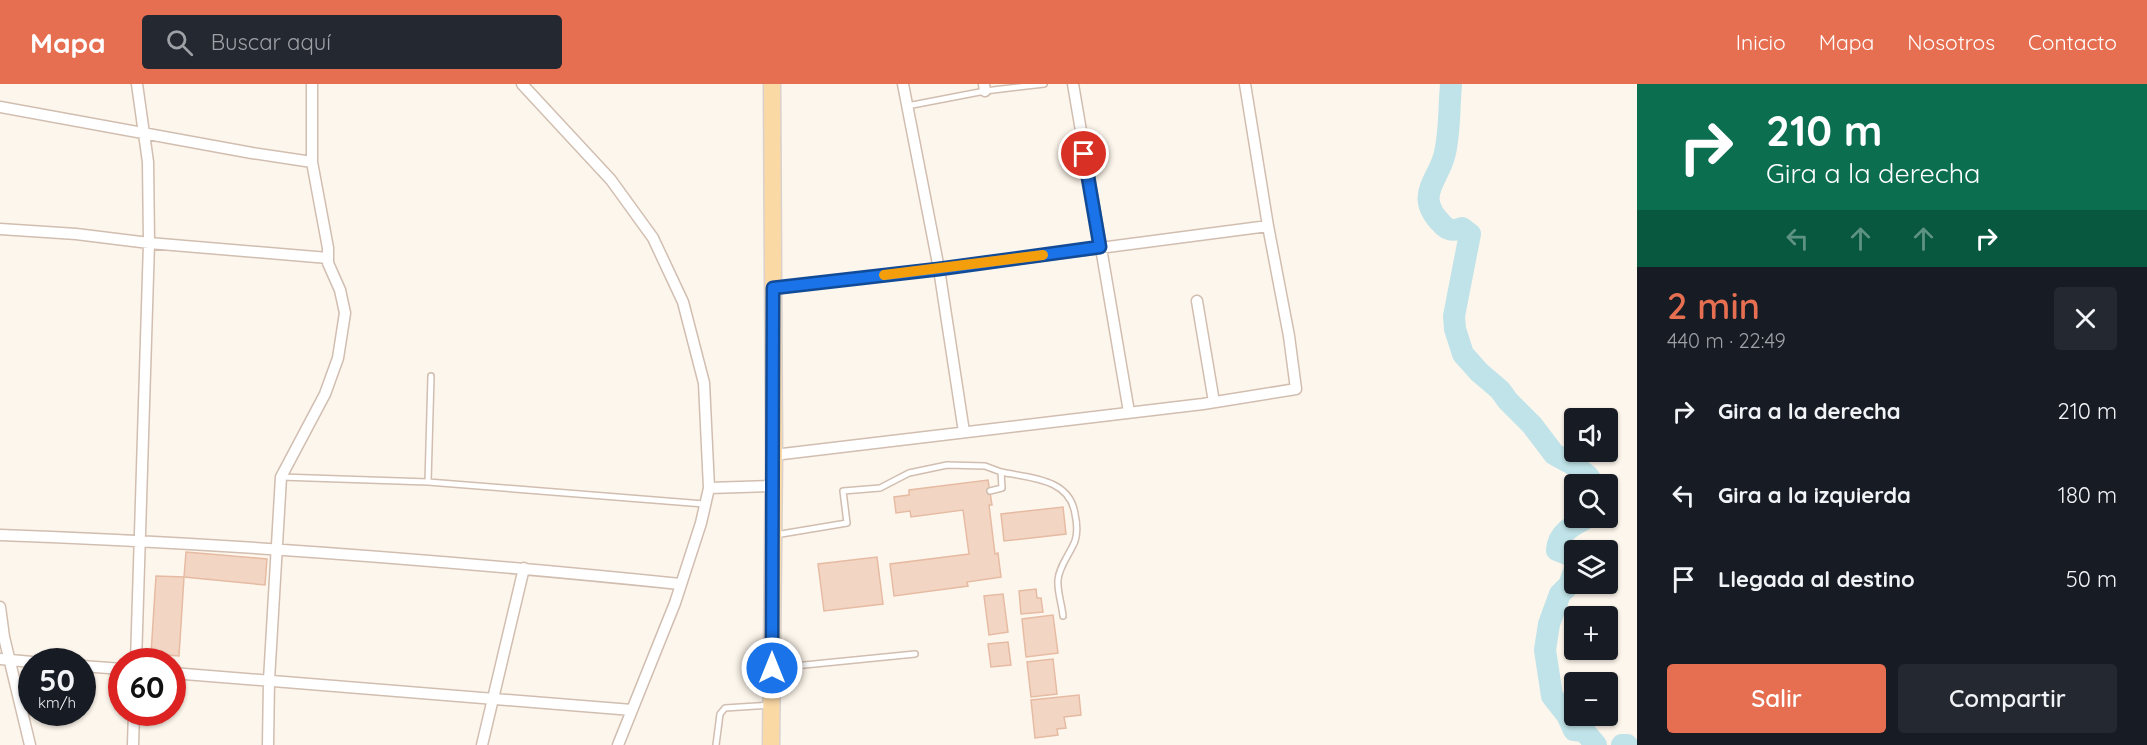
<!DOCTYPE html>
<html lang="es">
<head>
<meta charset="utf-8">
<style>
	body { margin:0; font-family:Quicksand,sans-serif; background:#242831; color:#f1f3f6; height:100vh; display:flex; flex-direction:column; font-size:22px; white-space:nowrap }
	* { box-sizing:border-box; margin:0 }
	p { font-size:20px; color:#9ea1a6 }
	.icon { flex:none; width:33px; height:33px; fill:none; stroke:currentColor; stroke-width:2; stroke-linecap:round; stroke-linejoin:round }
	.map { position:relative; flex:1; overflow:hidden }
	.drawer { display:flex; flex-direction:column; background:#171b24; width:510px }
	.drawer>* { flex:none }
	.banner { background:#0b6e4f; color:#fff; overflow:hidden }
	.controls { position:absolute; left:1564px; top:324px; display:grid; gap:12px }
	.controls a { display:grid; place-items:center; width:54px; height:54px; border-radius:6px; background:#171b24; box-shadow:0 2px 4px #0004; font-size:30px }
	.speed { position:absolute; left:18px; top:564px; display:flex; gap:12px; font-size:30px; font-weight:700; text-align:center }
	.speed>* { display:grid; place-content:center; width:78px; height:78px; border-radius:50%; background:#171b24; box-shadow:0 2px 4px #0004; line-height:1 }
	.speed small { font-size:15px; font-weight:400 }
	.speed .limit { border:9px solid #d22; background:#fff; color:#111 }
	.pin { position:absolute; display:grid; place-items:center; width:51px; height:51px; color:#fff; margin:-26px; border:3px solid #fff; border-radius:50%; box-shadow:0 2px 6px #0007 }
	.me { position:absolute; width:66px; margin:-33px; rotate:0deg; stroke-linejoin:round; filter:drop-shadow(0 0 4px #0008) }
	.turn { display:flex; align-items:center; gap:21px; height:126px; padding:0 30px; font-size:27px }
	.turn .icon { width:78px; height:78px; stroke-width:2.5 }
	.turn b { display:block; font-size:42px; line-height:51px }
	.lanes { display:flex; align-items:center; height:57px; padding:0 30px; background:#0003; justify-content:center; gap:30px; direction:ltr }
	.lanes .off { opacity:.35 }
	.round { display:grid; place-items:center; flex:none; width:63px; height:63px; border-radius:6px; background:#242831 }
	.headline { display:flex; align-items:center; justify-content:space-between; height:102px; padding:0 30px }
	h1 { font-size:36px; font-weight:600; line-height:45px; color:#e76f51 }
	.button { display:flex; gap:12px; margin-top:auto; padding:12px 30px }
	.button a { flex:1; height:69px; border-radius:6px; background:#e76f51; color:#fff; font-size:24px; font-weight:600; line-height:69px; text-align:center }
	.button a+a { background:#242831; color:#f1f3f6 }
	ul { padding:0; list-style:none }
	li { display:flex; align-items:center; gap:18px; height:84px; padding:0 30px }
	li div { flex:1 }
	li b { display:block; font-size:22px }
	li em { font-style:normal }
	header { display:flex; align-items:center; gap:36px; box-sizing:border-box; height:84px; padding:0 30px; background:#e76f51; color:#fff }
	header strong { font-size:28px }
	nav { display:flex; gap:33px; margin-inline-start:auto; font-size:21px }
	.search { width:420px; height:54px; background:#242831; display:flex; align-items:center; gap:15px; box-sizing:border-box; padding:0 21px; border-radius:6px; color:#9ea1a6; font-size:22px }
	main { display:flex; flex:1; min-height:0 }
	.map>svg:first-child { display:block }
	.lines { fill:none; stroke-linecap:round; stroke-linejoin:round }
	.river { stroke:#bfe3e8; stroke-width:22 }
	.building { fill:#f3d5c3; stroke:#e6bba3; stroke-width:1.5 }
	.service-casing { stroke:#d1beb0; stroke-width:8 }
	.minor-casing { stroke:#d1beb0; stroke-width:13 }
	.primary-casing { stroke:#dad1cd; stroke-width:19 }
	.service { stroke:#fff; stroke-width:5 }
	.minor { stroke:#fff; stroke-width:10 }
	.primary { stroke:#fbd9a5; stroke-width:16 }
	.route-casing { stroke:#114b97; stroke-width:15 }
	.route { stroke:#1a73e8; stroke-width:10 }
	.slow { stroke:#f59e0b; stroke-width:10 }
</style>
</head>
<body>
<header>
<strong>Mapa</strong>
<div class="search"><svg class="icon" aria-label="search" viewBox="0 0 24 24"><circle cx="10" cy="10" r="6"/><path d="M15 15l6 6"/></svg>Buscar aquí</div>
<nav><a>Inicio</a><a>Mapa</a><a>Nosotros</a><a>Contacto</a></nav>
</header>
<main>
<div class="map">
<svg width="1637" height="661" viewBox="0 0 1637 661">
	<rect width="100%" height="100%" fill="#fdf6ec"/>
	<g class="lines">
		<path class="river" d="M1451 0C1449 23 1450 46 1445 69 1439 97 1413 111 1442 140 1448 147 1454 147 1462 144L1470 150 1454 232 1455 245 1463 270 1479 288 1500 306 1508 317 1532 341 1554 370 1574 381 1588 392 1594 400
			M1575 479 1572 472 1557 466C1558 449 1573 441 1587 434
			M1575 485 1569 501 1560 510 1549 540 1545 566 1552 612 1567 631 1574 646 1584 647 1596 661
			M1622 661H1627"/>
	</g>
	<path class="building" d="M988 396 992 421H989L995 470 998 469 1001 493 967 498 968 502 894 512 890 480 969 470 963 426 911 433 910 427 896 429 894 413 909 411V406Z
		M1063 423 1066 450 1004 457 1001 430Z
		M186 468 267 475 265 501 184 493Z
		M877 473 883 520 824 527 818 480Z
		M156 492 184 493 179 572 151 570Z
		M1036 505 1037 514H1041L1043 528 1021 530 1019 507Z
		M1003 510 1008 548 989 551 984 512Z
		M1053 531 1058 569 1026 573 1022 535Z
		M1008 558 1011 581 991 583 988 560Z
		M1053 575 1057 610 1031 613 1027 578Z
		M1079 611 1081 631 1064 633 1066 644 1057 645 1058 651 1035 654 1031 616Z"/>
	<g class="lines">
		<g class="service-casing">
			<path id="service" d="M907 22 985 7 1044 0
				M431 292 428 398 704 420
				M1001 388C1029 394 1070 394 1075 430 1077 439 1078 448 1075 457 1070 470 1059 482 1058 496 1057 507 1062 521 1063 532
				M281 393 428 398
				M775 451 847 439 843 407 880 404 909 389 947 381 985 382 1001 388 1002 404 990 407
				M774 584 915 570
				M716 661 720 630 725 624 770 621"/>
		</g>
		<g class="minor-casing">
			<path id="minor" d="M522 0 611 96 653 154 683 218 704 299 709 404 701 439 675 519 618 661
				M903 0 939 185 964 348
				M984 0 985 7
				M1073 0 1129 328
				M0 23 252 69 312 78
				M0 145 76 150 149 159 328 174
				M773 204 939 185 1268 142
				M1197 217 1214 318
				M774 371 1203 320 1296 305 1289 252 1268 142 1245 0
				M709 404 773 402
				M0 451C227 459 454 477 680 500
				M0 523 4 553 30 661
				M0 575 32 578
				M136 578 149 159 148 78 137 0
				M82 582 122 585
				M172 589 632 626
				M133 661 134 628
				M268 661 269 596 281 393 325 310 338 274 345 229 340 206 328 179V164L312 78V0
				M482 661 524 484"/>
		</g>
		<g class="primary-casing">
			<path id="primary" d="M771 661 774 371 772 0"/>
		</g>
		<use href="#service" class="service"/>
		<use href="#minor" class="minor"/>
		<use href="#primary" class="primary"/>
	</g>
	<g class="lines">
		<g class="route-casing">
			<path id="route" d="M772 584 773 204 939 185 1100 163 1084 70"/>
		</g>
		<use href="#route" class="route"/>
		<path class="slow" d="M884 191 1043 171"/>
	</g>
</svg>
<div class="controls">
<a><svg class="icon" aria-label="sound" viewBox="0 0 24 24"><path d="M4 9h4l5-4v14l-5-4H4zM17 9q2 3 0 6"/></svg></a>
<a><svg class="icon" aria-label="search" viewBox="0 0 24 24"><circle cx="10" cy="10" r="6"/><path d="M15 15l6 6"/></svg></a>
<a><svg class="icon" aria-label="layers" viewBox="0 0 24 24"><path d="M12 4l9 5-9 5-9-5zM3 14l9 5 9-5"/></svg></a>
<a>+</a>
<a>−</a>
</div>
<div class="speed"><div>50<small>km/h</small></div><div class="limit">60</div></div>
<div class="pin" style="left:1084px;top:70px;background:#d93025"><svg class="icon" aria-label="arrive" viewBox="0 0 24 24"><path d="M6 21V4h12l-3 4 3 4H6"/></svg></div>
<svg class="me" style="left:772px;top:584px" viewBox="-20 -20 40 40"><circle r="17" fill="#1a73e8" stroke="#fff" stroke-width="3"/><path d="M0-11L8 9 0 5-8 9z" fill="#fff"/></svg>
</div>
<section class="drawer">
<div class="banner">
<div class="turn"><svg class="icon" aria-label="right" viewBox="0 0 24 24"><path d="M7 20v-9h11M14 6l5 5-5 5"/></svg><div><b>210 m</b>Gira a la derecha</div></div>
<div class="lanes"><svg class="icon off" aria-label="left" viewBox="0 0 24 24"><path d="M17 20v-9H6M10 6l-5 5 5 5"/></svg><svg class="icon off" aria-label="ahead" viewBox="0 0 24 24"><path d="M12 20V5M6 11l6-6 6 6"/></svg><svg class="icon off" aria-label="ahead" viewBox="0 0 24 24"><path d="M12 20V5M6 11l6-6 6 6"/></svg><svg class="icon" aria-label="right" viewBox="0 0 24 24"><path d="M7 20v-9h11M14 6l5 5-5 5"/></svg></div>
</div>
<div class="headline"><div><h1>2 min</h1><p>440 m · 22:49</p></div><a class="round"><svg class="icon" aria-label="close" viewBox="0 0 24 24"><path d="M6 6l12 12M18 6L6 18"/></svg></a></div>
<ul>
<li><svg class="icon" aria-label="right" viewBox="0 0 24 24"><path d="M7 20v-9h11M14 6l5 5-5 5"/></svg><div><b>Gira a la derecha</b></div><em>210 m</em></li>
<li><svg class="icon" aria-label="left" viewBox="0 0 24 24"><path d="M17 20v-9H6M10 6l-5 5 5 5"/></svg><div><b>Gira a la izquierda</b></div><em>180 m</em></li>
<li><svg class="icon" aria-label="arrive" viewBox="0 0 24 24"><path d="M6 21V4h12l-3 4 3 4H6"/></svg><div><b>Llegada al destino</b></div><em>50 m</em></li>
</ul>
<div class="button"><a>Salir</a><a>Compartir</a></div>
</section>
</main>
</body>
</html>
